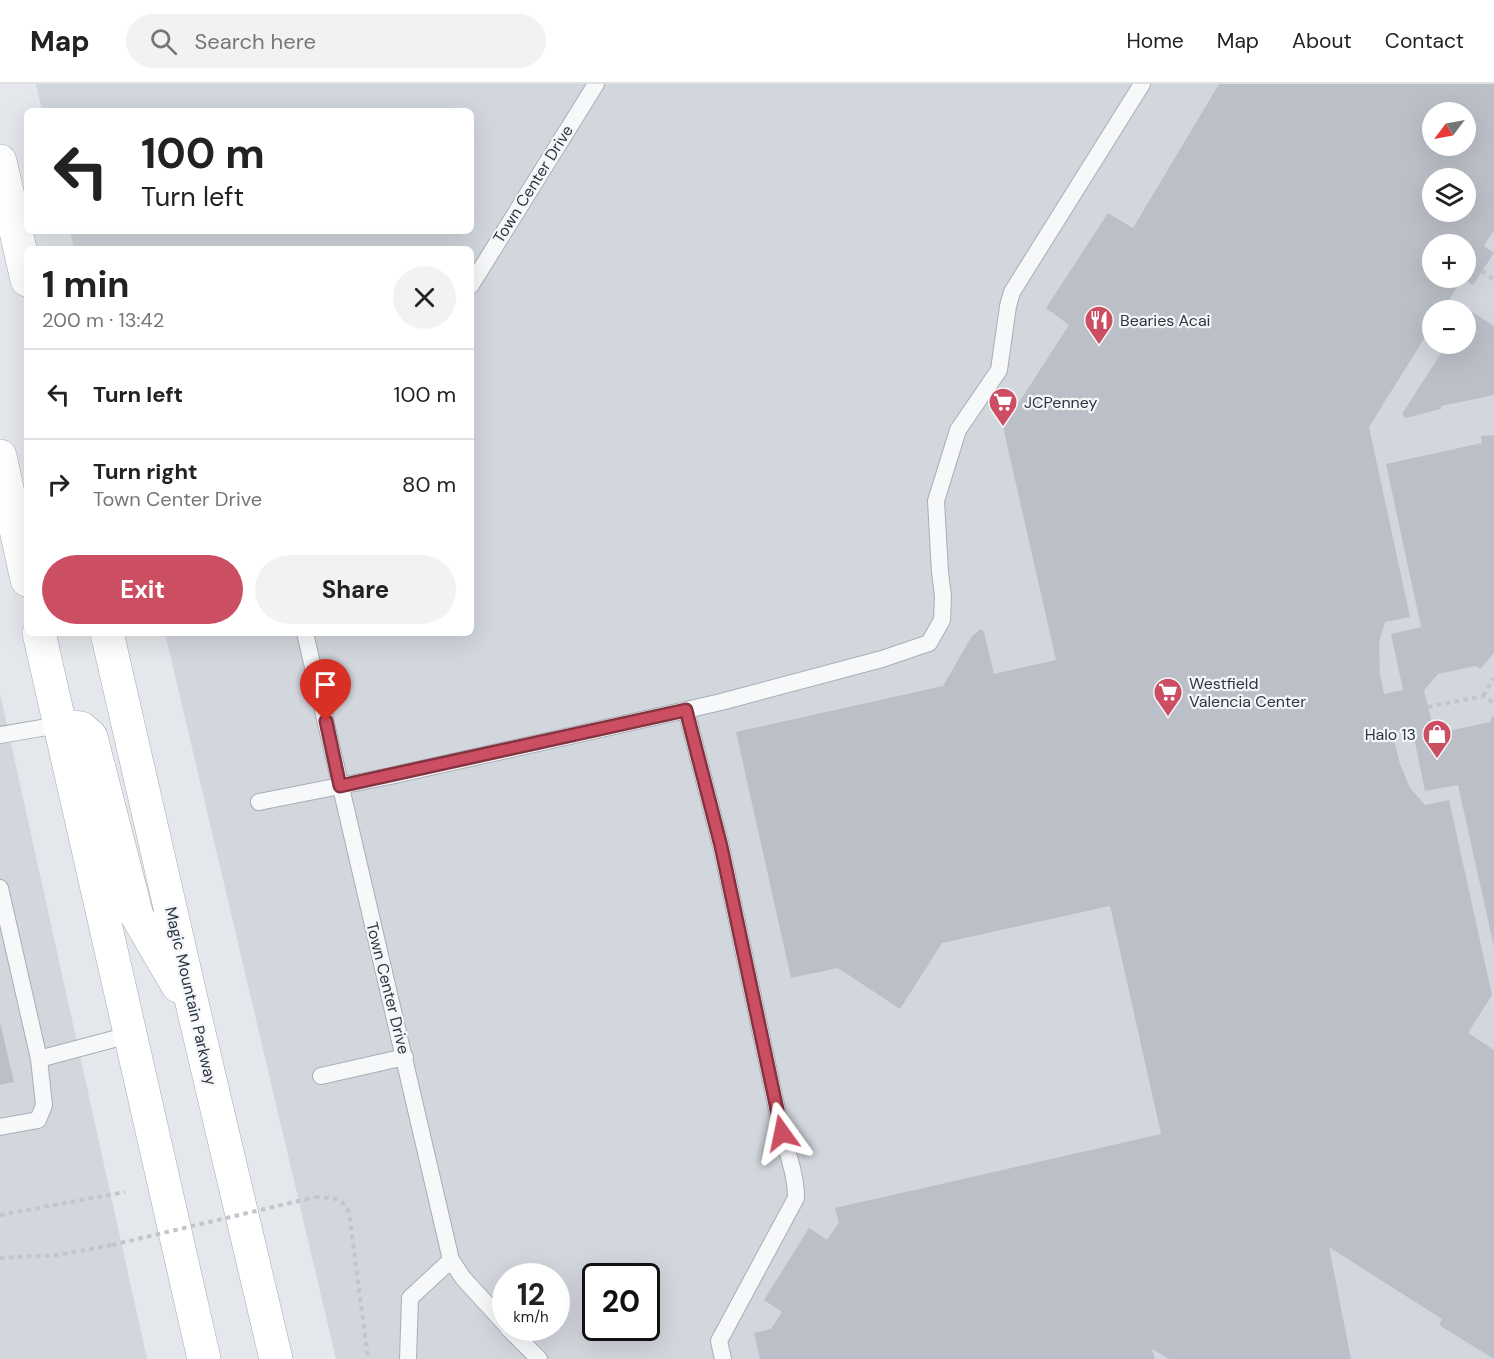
<!DOCTYPE html>
<html lang="en">
<head>
<meta charset="utf-8">
<style>
	body { margin:0; font-family:"DM Sans",sans-serif; background:#f2f2f2; color:#222; height:100vh; display:flex; flex-direction:column; font-size:22px; white-space:nowrap }
	* { box-sizing:border-box; margin:0 }
	p { font-size:20px; color:#767676 }
	.icon { flex:none; width:33px; height:33px; fill:none; stroke:currentColor; stroke-width:2; stroke-linecap:round; stroke-linejoin:round }
	.map { position:relative; flex:1; overflow:hidden }
	.sheet { position:absolute; left:24px; top:162px; width:450px; height:390px; display:flex; flex-direction:column; background:#fff; border-radius:9px; box-shadow:0 6px 24px #0002 }
	.sheet>* { flex:none }
	.hud { position:absolute; left:24px; top:24px; width:450px; height:126px; border-radius:9px; box-shadow:0 6px 24px #0002; background:#fff; color:#222; overflow:hidden }
	.needle { width:39px; rotate:238deg }
	.controls { position:absolute; left:1422px; top:18px; display:grid; gap:12px }
	.controls a { display:grid; place-items:center; width:54px; height:54px; border-radius:50%; background:#fff; box-shadow:0 6px 24px #0002; font-size:30px }
	.speed { position:absolute; left:492px; top:1179px; display:flex; gap:12px; font-size:30px; font-weight:700; text-align:center }
	.speed>* { display:grid; place-content:center; width:78px; height:78px; border-radius:50%; background:#fff; box-shadow:0 6px 24px #0002; line-height:1 }
	.speed small { font-size:15px; font-weight:400 }
	.speed .limit { border:3px solid #111; border-radius:9px; background:#fff; color:#111 }
	.pin { position:absolute; display:grid; place-items:center; width:51px; height:51px; color:#fff; margin:-62px -26px; border-radius:50% 50% 50% 0; rotate:-45deg; box-shadow:0 0 6px #0007 }
	.pin .icon { rotate:45deg }
	.me { position:absolute; width:66px; margin:-33px; rotate:348deg; stroke-linejoin:round; filter:drop-shadow(0 0 4px #0008) }
	.turn { display:flex; align-items:center; gap:21px; height:126px; padding:0 18px; font-size:27px }
	.turn .icon { width:78px; height:78px; stroke-width:2.5 }
	.turn b { display:block; font-size:42px; line-height:51px }
	.round { display:grid; place-items:center; flex:none; width:63px; height:63px; border-radius:32px; background:#f2f2f2 }
	.headline { display:flex; align-items:center; justify-content:space-between; height:102px; padding:0 18px }
	h1 { font-size:36px; font-weight:700; line-height:45px }
	.primary-button { display:flex; gap:12px; margin-top:auto; padding:12px 18px }
	.primary-button a { flex:1; height:69px; border-radius:36px; background:#cc4e62; color:#fff; font-size:24px; font-weight:700; line-height:69px; text-align:center }
	.primary-button a+a { background:#f2f2f2; color:#222 }
	ul { padding:0; list-style:none }
	li { display:flex; align-items:center; gap:18px; height:90px; padding:0 18px; border-top:2px solid #e0e0e0 }
	li div { flex:1 }
	li b { display:block; font-size:22px }
	li em { font-style:normal }
	header { display:flex; align-items:center; gap:36px; box-sizing:border-box; height:84px; padding:0 30px; background:#fff; border-bottom:2px solid #e0e0e0 }
	header strong { font-size:28px }
	nav { display:flex; gap:33px; margin-inline-start:auto; font-size:21px }
	.search { width:420px; height:54px; background:#f2f2f2; display:flex; align-items:center; gap:15px; box-sizing:border-box; padding:0 21px; border-radius:33px; color:#767676; font-size:22px }
	.map>svg:first-child { display:block }
	.built { fill:#d2d6dd; fill-rule:evenodd }
	.building { fill:#bbc0c8; fill-rule:evenodd }
	.lines { fill:none; stroke-linecap:round; stroke-linejoin:round }
	.lane-casing { stroke:#a9aeb5; stroke-width:18 }
	.primary-casing { stroke:#a3abb7; stroke-width:34 }
	.path { stroke:#c2c5ca; stroke-width:4; stroke-dasharray:4.5 4.5; stroke-linecap:butt }
	.lane { stroke:#f7f8fa; stroke-width:16 }
	.primary { stroke:#fff; stroke-width:33 }
	.path-bridge { stroke:#c2c5ca; stroke-width:4; stroke-dasharray:4.5 4.5; stroke-linecap:butt }
	.route-casing { stroke:#853340; stroke-width:15 }
	.route { stroke:#cc4e62; stroke-width:10 }
	.labels { text-anchor:middle; dominant-baseline:central; stroke-width:4.5; stroke-linejoin:round; paint-order:stroke }
	.street-label { font-size:16px; fill:#2c3543; stroke:#f4f6f8 }
	.poi-label { font-size:16px; fill:#2c3543; stroke:#f4f6f8; text-anchor:start }
</style>
</head>
<body>
<header>
<strong>Map</strong>
<div class="search"><svg class="icon" aria-label="search" viewBox="0 0 24 24"><circle cx="10" cy="10" r="6"/><path d="M15 15l6 6"/></svg>Search here</div>
<nav><a>Home</a><a>Map</a><a>About</a><a>Contact</a></nav>
</header>
<div class="map">
<svg width="1494" height="1275" viewBox="0 0 1494 1275">
	<rect width="100%" height="100%" fill="#e4e7eb"/>
	<path class="built" d="M36 0H1494V1275H336L165 549H471V165H74L70 147H471V27H42ZM1432 28H1466V62H1432ZM1432 94H1466V128H1432ZM1432 160H1466V194H1432ZM1432 226H1466V260H1432ZM506 1192H556V1244H506ZM596 1192H646V1244H596Z
		M0 610 147 1275H0Z"/>
	<path class="building" d="M1219 0H1494V146L1484 162 1494 169 1473 201 1463 194 1442 226H1432V242L1369 343 1410 533 1385 538 1379 558 1380 590 1384 610 1403 606 1391 550 1421 543 1386 380 1482 359 1481 352 1494 351V569L1480 585 1476 582 1438 590 1424 606 1432 639 1448 647 1490 638 1492 632 1494 633V863L1458 701 1425 707 1412 644 1392 649 1400 680 1410 704 1425 721 1449 716 1492 911 1468 949 1494 966V1275L1439 1241 1442 1235 1329 1163 1351 1275H1169L1152 1265 1155 1275H760L754 1249 771 1245 782 1228 764 1216 809 1144 827 1156 839 1138 835 1124 1161 1050 1110 822 942 859 900 925 838 884 791 894 736 648 943 602 972 552 981 545 984 548 994 590 1056 576 1003 343 1069 241 1046 224 1108 129 1133 144ZM1432 28H1466V62H1432ZM1432 94H1466V128H1432ZM1432 160H1466V194H1432Z
		M1469 226 1494 242V311L1441 322V325L1406 334 1402 330 1447 260H1466V231Z
		M0 938 14 998 0 1001Z"/>
	<g class="lines">
		<g class="lane-casing">
			<path id="lane" d="M471 201 596 0
				M305 549 451 1176 463 1194 506 1241
				M0 651 59 641
				M259 718 390 692 686 626
				M0 804 39 975 129 951
				M321 992 405 973
				M0 1043 38 1036 44 1021 39 975
				M508 1244 539 1275
				M408 1275 410 1214 451 1176
				M723 1275 719 1257 796 1114C796 1092 788 1070 782 1049L721 762 686 626 721 618 882 575 929 559 942 536 943 512 940 488 936 417 958 346 999 286 1008 222 1012 208 1142 0"/>
		</g>
		<g class="primary-casing">
			<path id="primary" d="M0 77 27 196
				M0 372 27 496
				M39 549 204 1275
				M107 549 195 932 276 1275
				M59 641 81 644 91 653 137 832 178 902"/>
		</g>
		<path class="path" d="M1482 187 1494 196
			M1483 612 1494 594
			M1428 623 1483 612 1494 619
			M315 1113C332 1114 341 1112 349 1128L368 1275
			M0 1131 125 1108
			M0 1174 58 1171 112 1161"/>
		<use href="#lane" class="lane"/>
		<use href="#primary" class="primary"/>
		<path class="path-bridge" d="M112 1161 315 1113"/>
	</g>
	<g class="lines">
		<g class="route-casing">
			<path id="route" d="M326 637 340 702 686 626 721 762 782 1049"/>
		</g>
		<use href="#route" class="route"/>
	</g>
	<defs>
		<g id="restaurant-pin" transform="scale(1.5)"><path d="M0 17L-7.5 6A9.5 9.5 0 1 1 7.5 6Z" fill="#cc4e62" stroke="#f4f6f8"/><path d="M-5-6h1v4h1v-4h1v4h1v-4h1v5L-1.5 .5V6h-2V.5L-5-1ZM5-6V6H3V1.5H1.5Q1.5-4 5-6Z" fill="#fff"/></g>
		<g id="supermarket-pin" transform="scale(1.5)"><path d="M0 17L-7.5 6A9.5 9.5 0 1 1 7.5 6Z" fill="#cc4e62" stroke="#f4f6f8"/><path d="M-6-5.5h2.5l.6 2H6L4.5 2H-2.5L-4.4-4H-6ZM-1.5 3.2a1.3 1.3 0 1 0 .1 0ZM3 3.2a1.3 1.3 0 1 0 .1 0Z" fill="#fff"/></g>
		<g id="shop-pin" transform="scale(1.5)"><path d="M0 17L-7.5 6A9.5 9.5 0 1 1 7.5 6Z" fill="#cc4e62" stroke="#f4f6f8"/><path d="M-5-2.5h2.3a2.7 3.5 0 0 1 5.4 0H5L5.5 6h-11ZM-1.5-2.5h3a1.5 2.3 0 0 0-3 0Z" fill="#fff"/></g>
	</defs>
	<g fill-rule="evenodd">
		<use href="#restaurant-pin" x="1099" y="236"/>
		<use href="#supermarket-pin" x="1003" y="318"/>
		<use href="#supermarket-pin" x="1168" y="608"/>
		<use href="#shop-pin" x="1437" y="650"/>
	</g>
	<g class="labels">
		<g class="street-label">
			<text transform="translate(533 100) rotate(-58)">Town Center Drive</text>
			<text transform="translate(388 904) rotate(76)">Town Center Drive</text>
			<text transform="translate(191 912) rotate(77)">Magic Mountain Parkway</text>
		</g>
		<g class="poi-label">
			<text x="1120" y="236">Bearies Acai</text>
			<text x="1024" y="318">JCPenney</text>
			<text x="1189" y="599">Westfield<tspan x="1189" dy="18">Valencia Center</tspan></text>
			<text x="1416" y="650" text-anchor="end">Halo 13</text>
		</g>
	</g>
</svg>
<div class="controls">
<a><svg class="needle" viewBox="-14 -14 28 28"><path d="M0-13l5 13h-10z" fill="#e53935"/><path d="M0 13l5-13h-10z" fill="#767676"/></svg></a>
<a><svg class="icon" aria-label="layers" viewBox="0 0 24 24"><path d="M12 4l9 5-9 5-9-5zM3 14l9 5 9-5"/></svg></a>
<a>+</a>
<a>−</a>
</div>
<div class="speed"><div>12<small>km/h</small></div><div class="limit">20</div></div>
<div class="pin" style="left:326px;top:637px;background:#d93025"><svg class="icon" aria-label="arrive" viewBox="0 0 24 24"><path d="M6 21V4h12l-3 4 3 4H6"/></svg></div>
<svg class="me" style="left:782px;top:1049px" viewBox="-20 -20 40 40"><path d="M0-17L14 15 0 8-14 15z" fill="#cc4e62" stroke="#fff" stroke-width="4"/></svg>
<div class="hud">
<div class="turn"><svg class="icon" aria-label="left" viewBox="0 0 24 24"><path d="M17 20v-9H6M10 6l-5 5 5 5"/></svg><div><b>100 m</b>Turn left</div></div>
</div>
<section class="sheet">
<div class="headline"><div><h1>1 min</h1><p>200 m · 13:42</p></div><a class="round"><svg class="icon" aria-label="close" viewBox="0 0 24 24"><path d="M6 6l12 12M18 6L6 18"/></svg></a></div>
<ul>
<li><svg class="icon" aria-label="left" viewBox="0 0 24 24"><path d="M17 20v-9H6M10 6l-5 5 5 5"/></svg><div><b>Turn left</b></div><em>100 m</em></li>
<li><svg class="icon" aria-label="right" viewBox="0 0 24 24"><path d="M7 20v-9h11M14 6l5 5-5 5"/></svg><div><b>Turn right</b><p>Town Center Drive</p></div><em>80 m</em></li>
</ul>
<div class="primary-button"><a>Exit</a><a>Share</a></div>
</section>
</div>
</body>
</html>
